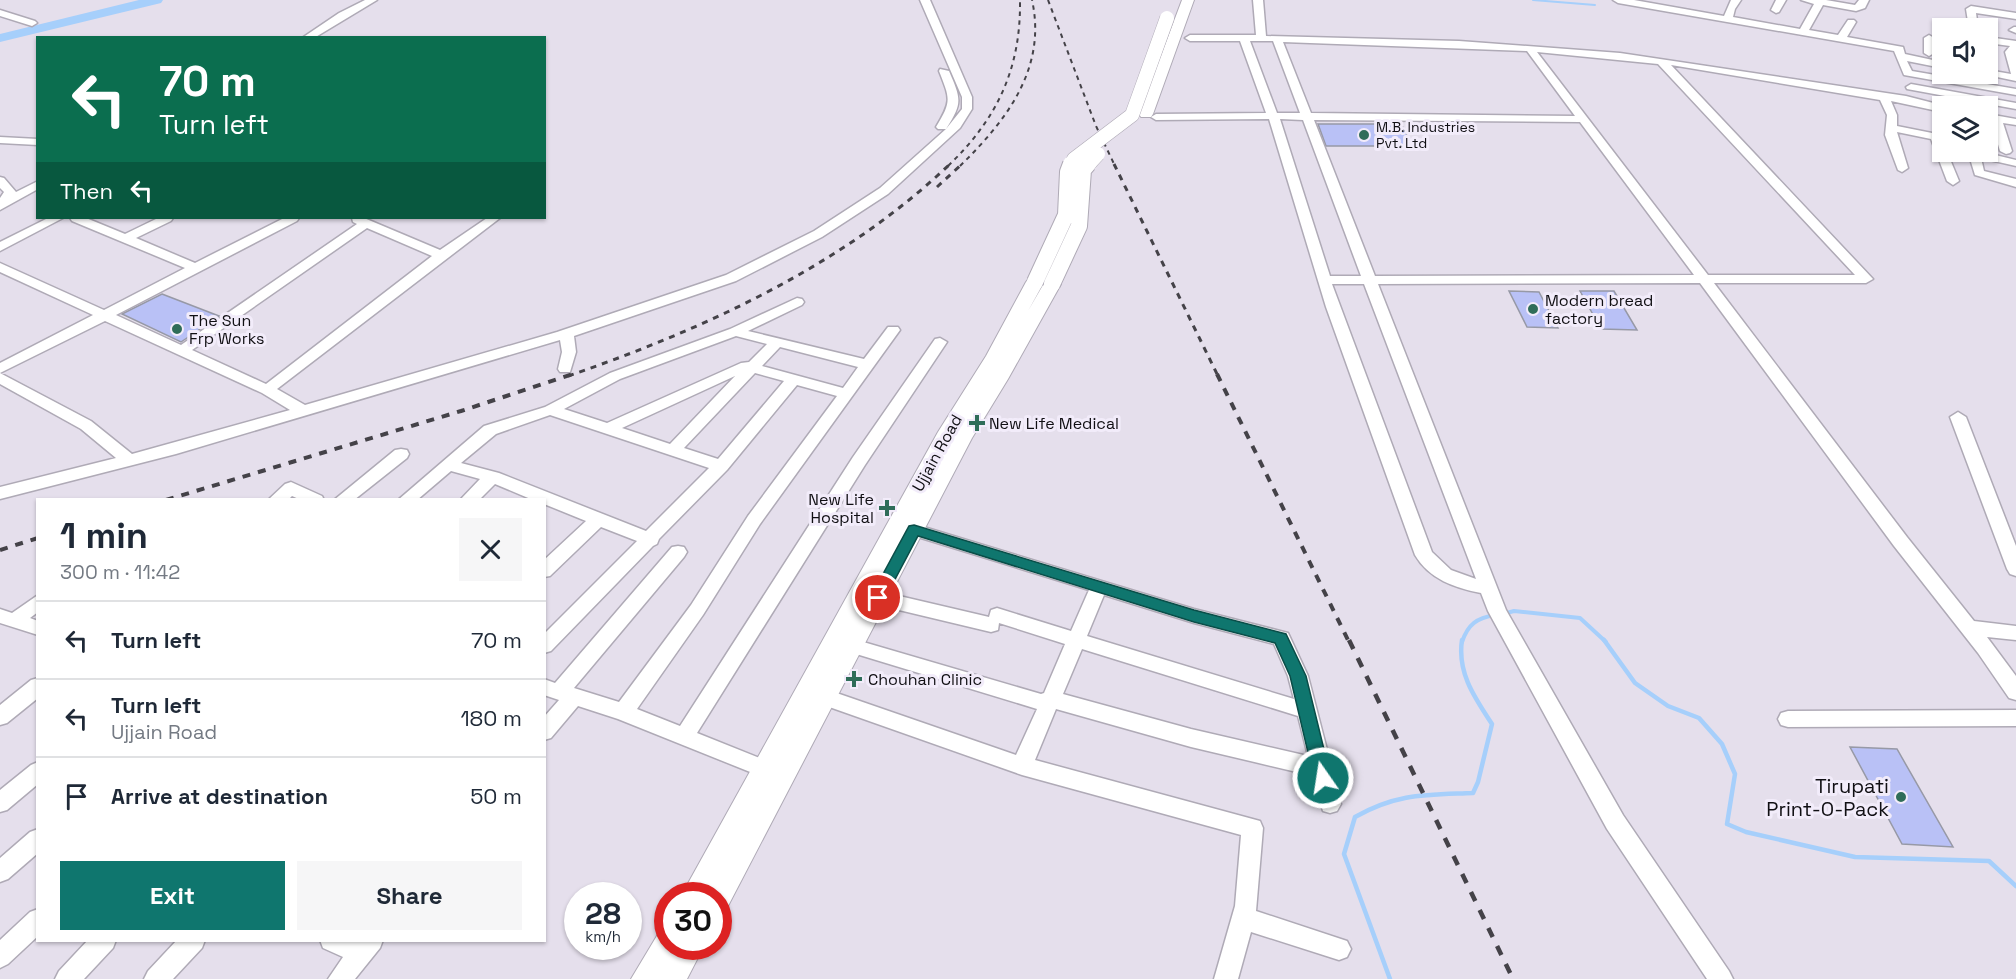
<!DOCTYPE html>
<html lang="en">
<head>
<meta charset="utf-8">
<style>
	body { margin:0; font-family:"Space Grotesk",sans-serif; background:#f6f6f7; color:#1f2937; height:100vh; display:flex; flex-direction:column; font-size:22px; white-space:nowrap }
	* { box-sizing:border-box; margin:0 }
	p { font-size:20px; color:#747a83 }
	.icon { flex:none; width:33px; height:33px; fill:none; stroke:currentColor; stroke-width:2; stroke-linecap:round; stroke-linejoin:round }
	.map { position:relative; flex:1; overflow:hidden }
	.drawer { position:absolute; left:36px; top:498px; width:510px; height:444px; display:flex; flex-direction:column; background:#fff; border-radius:0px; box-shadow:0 2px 4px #0004 }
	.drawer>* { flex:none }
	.top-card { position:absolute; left:36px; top:36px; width:510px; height:183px; border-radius:0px; box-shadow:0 2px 4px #0004; background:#0b6e4f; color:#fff; overflow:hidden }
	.tools { position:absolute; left:1932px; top:18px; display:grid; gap:12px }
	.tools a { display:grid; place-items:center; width:66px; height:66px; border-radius:0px; background:#fff; box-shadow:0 2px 4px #0004; font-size:30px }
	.speed { position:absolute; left:564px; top:882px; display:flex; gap:12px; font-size:30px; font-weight:700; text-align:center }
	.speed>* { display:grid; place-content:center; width:78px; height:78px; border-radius:50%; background:#fff; box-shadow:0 2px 4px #0004; line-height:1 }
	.speed small { font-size:15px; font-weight:400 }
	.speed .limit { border:9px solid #d22; background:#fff; color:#111 }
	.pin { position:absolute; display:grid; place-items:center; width:51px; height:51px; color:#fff; margin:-26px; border:3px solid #fff; border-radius:50%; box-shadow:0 2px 6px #0007 }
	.me { position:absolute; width:66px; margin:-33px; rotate:347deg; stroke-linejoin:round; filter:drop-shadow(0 0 4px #0008) }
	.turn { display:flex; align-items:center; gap:21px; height:126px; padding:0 24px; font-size:27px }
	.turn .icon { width:78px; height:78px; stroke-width:2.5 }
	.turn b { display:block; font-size:42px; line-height:51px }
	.then { display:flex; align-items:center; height:57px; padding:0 24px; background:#0003; gap:12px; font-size:22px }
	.round { display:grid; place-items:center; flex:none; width:63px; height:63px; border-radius:0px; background:#f6f6f7 }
	.head { display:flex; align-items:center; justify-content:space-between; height:102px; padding:0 24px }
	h1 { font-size:36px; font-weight:700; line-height:45px }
	.action { display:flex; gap:12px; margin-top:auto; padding:12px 24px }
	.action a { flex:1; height:69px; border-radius:0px; background:#0f766e; color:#fff; font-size:24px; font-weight:700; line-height:69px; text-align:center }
	.action a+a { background:#f6f6f7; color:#1f2937 }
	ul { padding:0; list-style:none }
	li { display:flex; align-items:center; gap:18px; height:78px; padding:0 24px; border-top:2px solid #e0e1e3 }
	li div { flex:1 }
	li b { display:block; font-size:22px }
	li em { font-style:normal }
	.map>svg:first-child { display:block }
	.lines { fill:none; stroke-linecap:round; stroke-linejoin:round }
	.stream-far2 { stroke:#a6cffb; stroke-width:2 }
	.stream-far1 { stroke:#a6cffb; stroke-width:4 }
	.stream { stroke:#a6cffb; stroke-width:4.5 }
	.river { fill:#a6cffb; fill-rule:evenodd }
	.building { fill:#b9c1f6; stroke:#9799a6; stroke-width:1.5 }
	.minor-casing { stroke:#afaab6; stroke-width:3 }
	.major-casing { stroke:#afaab6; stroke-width:2 }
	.minor { fill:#fff; fill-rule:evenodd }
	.major { fill:#fff; fill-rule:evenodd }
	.rail-far3 { stroke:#444248; stroke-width:2; stroke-dasharray:4.5 4.5; stroke-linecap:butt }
	.rail-far2 { stroke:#444248; stroke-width:3; stroke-dasharray:6 6; stroke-linecap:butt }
	.rail-far1 { stroke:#444248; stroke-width:4; stroke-dasharray:8 8; stroke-linecap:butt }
	.rail { stroke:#444248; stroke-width:4.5; stroke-dasharray:10 10; stroke-linecap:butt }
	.major-bridge-far1-casing { stroke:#afaab6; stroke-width:15; stroke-linecap:butt }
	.major-bridge-casing { stroke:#afaab6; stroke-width:18; stroke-linecap:butt }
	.major-bridge-far1 { stroke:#fff; stroke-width:14 }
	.major-bridge { stroke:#fff; stroke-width:16 }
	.route { fill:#0f766e; stroke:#0a4d48; stroke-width:1.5 }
	.poi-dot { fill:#2f6d59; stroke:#f2ecfa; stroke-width:2 }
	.labels { text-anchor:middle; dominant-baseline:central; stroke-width:6; stroke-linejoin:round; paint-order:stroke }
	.far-poi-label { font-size:14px; fill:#100f13; stroke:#f2ecfa; text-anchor:start }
	.poi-label { font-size:16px; fill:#100f13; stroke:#f2ecfa; text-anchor:start }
	.street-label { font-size:16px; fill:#100f13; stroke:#f2ecfa }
	.near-poi-label { font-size:20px; fill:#100f13; stroke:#f2ecfa; text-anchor:end }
</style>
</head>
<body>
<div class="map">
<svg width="2016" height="979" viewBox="0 0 2016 979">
	<rect width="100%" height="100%" fill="#e5dfec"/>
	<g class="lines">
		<path class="stream-far2" d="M1533 0 1595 5"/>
		<path class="stream-far1" d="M1503 614 1514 611 1580 618 1606 642
			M1462 642C1468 624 1477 618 1495 615"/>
		<path class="stream" d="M1604 640 1635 683 1668 706 1699 718 1722 744 1735 774 1727 824 1746 832 1855 857 1989 861 2016 886
			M1390 979 1344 854 1355 817C1398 793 1426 795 1473 793L1478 782 1492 724C1475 698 1457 673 1462 640"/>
		<path class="river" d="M139 0H163L161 3 0 42V34Z"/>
	</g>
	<path class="building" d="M1318 124H1401L1413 146H1326Z
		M1509 291 1539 292 1558 328 1527 327Z
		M1580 291H1614L1637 330 1601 329Z
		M162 294 219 316 181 342 122 314Z
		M1850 747 1897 749 1953 847 1902 844Z"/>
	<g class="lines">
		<g class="minor-casing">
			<path id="minor" d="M365 0H377L314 38H302L339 13Z
				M920 0H930L972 97V109L960 128 888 194 822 237 736 281 574 336 576 352 570 372H560L558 369 562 352 560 340 176 454 0 499V487L116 458 81 429 0 384V363L93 315 0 272V263L104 310 185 268 72 221 70 218H86L125 234 158 218H173L171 221 136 238 195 263 284 218H299L297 221 116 315 181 345 357 224 353 222 352 218H364L440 250 487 218H500L277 389 305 405 557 332 726 275 814 231 880 188 946 129H938L936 127C952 101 950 99 939 71L940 69 949 71C961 99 963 103 946 129L962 109V97ZM367 228 432 256 266 384 192 350ZM105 321 262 393 290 410 132 454 91 421 0 373Z
				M1253 0H1263L1266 36 1459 41 1620 53 1906 96 1945 106H1942V112L1891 101 1897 115V126L1942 135V152H1947L1959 181 1953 185 1947 181 1931 139 1897 132 1908 168 1902 172 1898 170 1885 135 1887 115 1880 100 1671 65 1873 279 1866 283H1714L1907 537 1974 621 2016 626V640L1987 637 2016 676V700L2009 698 1978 653 1894 546 1700 283 1378 284 1506 610 1623 815 1729 971 1733 979H1707L1607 829 1488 611 1481 593C1455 588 1429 579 1415 555L1326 307 1269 119 1156 120 1151 117 1156 114 1266 113 1240 41H1190L1185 38 1190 35H1256ZM1250 41H1273L1300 113H1277ZM1283 42 1527 51 1575 116 1311 113ZM1537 52 1658 64 1855 275H1708ZM1280 119 1303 120 1361 276H1330ZM1314 120 1580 122 1694 275 1375 276ZM1332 284H1364L1476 579 1451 570 1432 552Z
				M1613 0H1634L1724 16 1731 0H1741L1735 9 1733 17 1800 29 1814 4 1801 0H1826L1855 5 1859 0H1869L1865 8 1856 11 1823 5 1809 30 1838 35 1848 20H1854L1856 22 1847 37 1903 47 1905 54 1942 62V68L1907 61 1912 71 2016 89V95L1904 75 1894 51 1618 3Z
				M1776 0H1786L1779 12 1776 13 1771 10Z
				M1971 6 2016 13V19L1976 13 1978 28H1969L1966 9Z
				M0 10 35 21 37 23 32 26 0 16Z
				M2014 27H2016V33L2009 30Z
				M1929 35 1934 38V53L1929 56 1924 53V38Z
				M1988 37 2016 41V81L1983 74H1988V70L2011 74 2005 52 2010 46 1988 43Z
				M1911 84 2016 103V109L1907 89 1906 87Z
				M1988 114 2016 119V125L2003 123 2012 151 2010 153 2006 154 2000 151 1991 121 1988 120Z
				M0 137 38 139V145L0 143Z
				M1968 152H1983L2016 160V166L1981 158 1984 171 2016 179V187L1975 175Z
				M0 177 4 178 16 192 38 181V189L0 210V198L4 192 0 188Z
				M48 218H63L0 251V242Z
				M797 298 802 299 804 302 802 305 748 331 864 359 888 327H898L900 330 760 524 703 615 637 709 680 726 853 457 935 339 940 338 947 342 865 465 697 733 772 763 775 769 772 775 765 778 618 719 578 706 551 738 544 740V717L559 700 544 695V679L555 683 672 547 678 546 684 547 687 552 684 557 574 688 619 702 691 605 748 516 837 396 797 385 727 470 659 539 657 544 653 546 551 651 544 653V634L637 541 601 527 550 576 544 577V560L586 521 544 504V500H533L495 484 479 500H460L480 479 451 471 417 500H398L484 426 545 407 610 373 730 329ZM736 336 767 344 749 362 741 363 607 423 564 409 620 379ZM780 347 858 367 843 388 762 366ZM755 373 784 381 718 459 684 448ZM735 376 670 444 622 428ZM550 415 709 468 646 531 499 473 461 463 496 434Z
				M1958 412 1966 417 2016 546V576L2010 574 2007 569 1950 417Z
				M401 449 407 450 409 454 407 458 354 500H334L395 450Z
				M291 482 322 496 324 500H301L292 496 288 500H268L285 484Z
				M914 524 1194 609 1288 633 1308 676 1341 804 1337 811 1330 813 1323 811 1314 783 1301 773 1191 747 1056 709 1035 760 1260 821 1263 828 1256 911 1347 941 1351 949 1347 957 1339 960 1251 932 1238 979H1214L1235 906 1241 835 1022 775 818 703 815 697 818 691 825 689 1016 755 1037 709 853 653 846 651 844 646 846 641 853 639 1041 694 1044 693 1065 644 999 623 998 630 991 632 878 605 872 603 869 598 872 593 878 591 989 617 991 610 997 608 1071 631 1089 590 908 534 905 530 908 526ZM1104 595 1194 623 1274 644 1288 676 1294 699 1087 636ZM1082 649 1298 716 1308 756 1191 729 1063 694Z
				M38 595V612L30 618 38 621V635L0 623V609L12 613Z
				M38 678V698L7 723 0 725V705L31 680Z
				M2016 710V726L1788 727 1781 725 1778 719 1781 713 1788 711Z
				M38 762V784L7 810 0 812V790L31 765Z
				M38 829V853L8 879 0 882V858L30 832Z
				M38 909V936L8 964 0 968V940L30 912Z
				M88 940H116L113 948 84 979H55L59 971Z
				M177 940H205L202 948 173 979H144L148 971Z
				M320 940H383L380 948 355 979H328L343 957 323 948Z"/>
		</g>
		<g class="major-casing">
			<path id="major" d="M1182 0H1194L1153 114 1151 117H1141L1139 114Z
				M1035 277 1041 278 1044 282 1028 311 1046 280H1058L1061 284 1008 379 972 438 728 906 718 909V896H681L938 432 986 356 1026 282 1029 278Z
				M668 930V946H704L687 979H631L658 934Z"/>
		</g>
		<use href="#minor" class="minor"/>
		<use href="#major" class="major"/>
		<path class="rail-far3" d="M1048 0 1096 126 1115 166
			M948 166C997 119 1021 69 1020 0
			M960 166C1007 120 1047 68 1032 0"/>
		<path class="rail-far2" d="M1114 164 1218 376
			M937 187 962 164
			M568 376C705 329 844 265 950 164"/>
		<path class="rail-far1" d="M1217 374 1349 642
			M166 500 461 411 573 374
			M0 550 38 538"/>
		<path class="rail" d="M1349 640 1513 979"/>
		<g class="major-bridge-far1-casing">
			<path id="major-bridge-far1" d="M1071 166 1074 159 1132 115 1167 18
				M1087 166 1098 154"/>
		</g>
		<g class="major-bridge-casing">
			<path id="major-bridge" d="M1035 282 1066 215 1068 172 1071 164
				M1052 284 1079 226 1083 170 1088 164"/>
		</g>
		<use href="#major-bridge-far1" class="major-bridge-far1"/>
		<use href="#major-bridge" class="major-bridge"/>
	</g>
	<path class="route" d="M914 525 1194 610 1286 634 1306 676 1331 778 1329 783 1323 786 1316 783 1314 778 1290 676 1275 643 1194 622 918 536 883 602H872L870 598 909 526Z"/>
	<g class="poi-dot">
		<circle cx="1364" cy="135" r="6"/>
		<circle cx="1533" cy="309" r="6"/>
		<circle cx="177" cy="329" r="6"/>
		<path d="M974 414h6v6h6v6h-6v6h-6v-6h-6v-6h6z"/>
		<path d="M884 499h6v6h6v6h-6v6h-6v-6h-6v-6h6z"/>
		<path d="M851 670h6v6h6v6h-6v6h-6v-6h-6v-6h6z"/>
		<circle cx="1901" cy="797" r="6"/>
	</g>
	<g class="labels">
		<g class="far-poi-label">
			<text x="1376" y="127">M.B. Industries<tspan x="1376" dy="16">Pvt. Ltd</tspan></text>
		</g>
		<g class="poi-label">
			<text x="1545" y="300">Modern bread<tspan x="1545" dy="18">factory</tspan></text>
			<text x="189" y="320">The Sun<tspan x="189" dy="18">Frp Works</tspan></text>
			<text x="989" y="423">New Life Medical</text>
			<text x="874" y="499" text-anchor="end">New Life<tspan x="874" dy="18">Hospital</tspan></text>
			<text x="868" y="679">Chouhan Clinic</text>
		</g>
		<g class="street-label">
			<text transform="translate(937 453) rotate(-61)">Ujjain Road</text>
		</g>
		<g class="near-poi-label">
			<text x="1889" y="786">Tirupati<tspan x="1889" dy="23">Print-O-Pack</tspan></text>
		</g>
	</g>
</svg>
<div class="tools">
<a><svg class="icon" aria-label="sound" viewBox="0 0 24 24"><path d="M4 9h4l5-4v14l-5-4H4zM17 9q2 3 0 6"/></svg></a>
<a><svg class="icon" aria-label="layers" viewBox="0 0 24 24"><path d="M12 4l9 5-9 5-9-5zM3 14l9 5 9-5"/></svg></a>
</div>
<div class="speed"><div>28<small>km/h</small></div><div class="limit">30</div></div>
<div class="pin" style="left:878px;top:598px;background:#d93025"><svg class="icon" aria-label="arrive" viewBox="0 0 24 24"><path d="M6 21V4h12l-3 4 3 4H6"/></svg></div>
<svg class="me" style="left:1323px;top:778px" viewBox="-20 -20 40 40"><circle r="17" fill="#0f766e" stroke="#fff" stroke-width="3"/><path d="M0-11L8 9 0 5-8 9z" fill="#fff"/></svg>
<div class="top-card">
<div class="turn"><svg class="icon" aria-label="left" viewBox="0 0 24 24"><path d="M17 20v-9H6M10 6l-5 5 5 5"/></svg><div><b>70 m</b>Turn left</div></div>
<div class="then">Then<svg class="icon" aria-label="left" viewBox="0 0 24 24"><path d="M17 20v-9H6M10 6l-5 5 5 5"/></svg></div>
</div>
<section class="drawer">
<div class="head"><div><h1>1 min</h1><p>300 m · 11:42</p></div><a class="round"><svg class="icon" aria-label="close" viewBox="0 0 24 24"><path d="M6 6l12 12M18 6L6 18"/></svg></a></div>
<ul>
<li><svg class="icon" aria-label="left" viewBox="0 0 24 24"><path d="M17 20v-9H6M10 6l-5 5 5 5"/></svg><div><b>Turn left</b></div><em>70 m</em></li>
<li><svg class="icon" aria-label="left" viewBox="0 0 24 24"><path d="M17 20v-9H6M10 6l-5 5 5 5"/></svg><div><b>Turn left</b><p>Ujjain Road</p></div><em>180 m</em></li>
<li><svg class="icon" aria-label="arrive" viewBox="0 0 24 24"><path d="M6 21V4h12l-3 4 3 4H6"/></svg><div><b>Arrive at destination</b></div><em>50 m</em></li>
</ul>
<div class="action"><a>Exit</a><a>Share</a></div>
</section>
</div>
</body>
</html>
